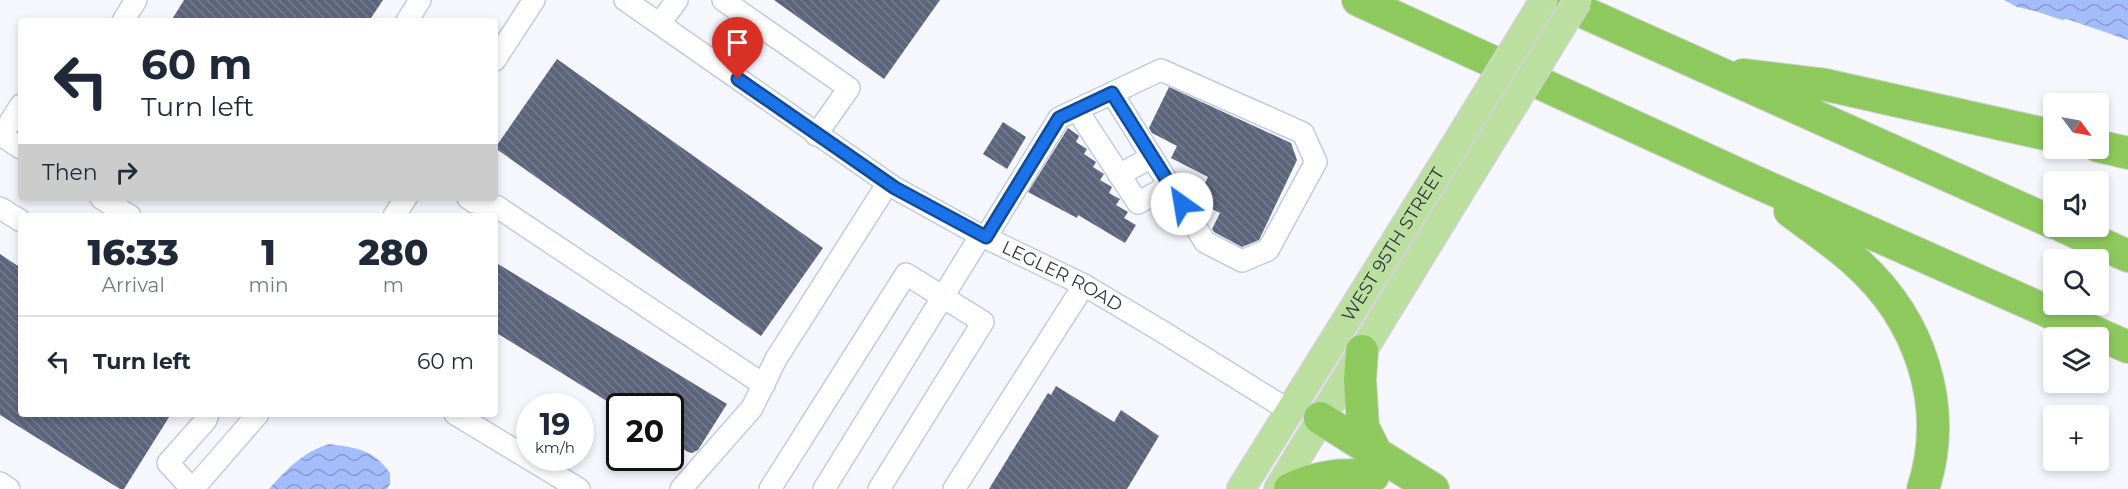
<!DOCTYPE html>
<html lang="en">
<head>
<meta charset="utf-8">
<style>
	body { margin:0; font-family:Montserrat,sans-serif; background:#f6f6f7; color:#1f2937; height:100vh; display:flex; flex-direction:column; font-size:22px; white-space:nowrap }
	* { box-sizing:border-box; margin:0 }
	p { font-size:20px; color:#747a83 }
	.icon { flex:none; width:33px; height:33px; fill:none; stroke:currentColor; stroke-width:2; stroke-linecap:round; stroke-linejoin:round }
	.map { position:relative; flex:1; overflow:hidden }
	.details { position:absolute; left:18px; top:213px; width:480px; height:204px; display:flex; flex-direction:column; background:#fff; border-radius:6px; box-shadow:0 3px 9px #0003 }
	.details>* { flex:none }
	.banner { position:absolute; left:18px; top:18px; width:480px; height:183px; border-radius:6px; box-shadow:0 3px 9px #0003; background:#fff; color:#1f2937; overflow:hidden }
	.needle { width:39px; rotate:122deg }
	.buttons { position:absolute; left:2043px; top:93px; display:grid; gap:12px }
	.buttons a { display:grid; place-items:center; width:66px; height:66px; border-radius:6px; background:#fff; box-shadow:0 3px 9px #0003; font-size:30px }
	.speed { position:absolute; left:516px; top:393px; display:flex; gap:12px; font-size:30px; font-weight:700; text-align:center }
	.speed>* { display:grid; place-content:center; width:78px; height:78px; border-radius:50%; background:#fff; box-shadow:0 3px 9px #0003; line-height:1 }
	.speed small { font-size:15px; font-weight:400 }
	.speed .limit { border:3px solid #111; border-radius:9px; background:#fff; color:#111 }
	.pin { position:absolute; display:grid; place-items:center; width:51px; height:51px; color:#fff; margin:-62px -26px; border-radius:50% 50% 50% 0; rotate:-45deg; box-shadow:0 0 6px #0007 }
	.pin .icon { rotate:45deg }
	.me { position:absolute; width:66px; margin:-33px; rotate:328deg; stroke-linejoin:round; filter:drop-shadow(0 0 4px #0008) }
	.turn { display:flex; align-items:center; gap:21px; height:126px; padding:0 24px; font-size:27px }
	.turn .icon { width:78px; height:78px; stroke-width:2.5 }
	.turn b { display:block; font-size:42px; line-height:51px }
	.then { display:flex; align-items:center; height:57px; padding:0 24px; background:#0003; gap:12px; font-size:22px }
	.eta { display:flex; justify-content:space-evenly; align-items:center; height:102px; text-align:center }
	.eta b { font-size:36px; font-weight:800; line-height:42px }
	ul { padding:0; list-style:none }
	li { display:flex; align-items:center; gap:18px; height:90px; padding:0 24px; border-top:2px solid #e0e1e3 }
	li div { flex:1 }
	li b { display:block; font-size:22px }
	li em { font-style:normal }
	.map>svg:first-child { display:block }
	.water { fill:url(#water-waves) }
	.building { fill:url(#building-back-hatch) }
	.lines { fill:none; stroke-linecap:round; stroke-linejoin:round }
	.minor-casing { stroke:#c0cbe4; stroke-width:24 }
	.major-casing { stroke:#d1d2d5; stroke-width:30 }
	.highway-casing { stroke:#d1d2d5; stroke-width:34 }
	.minor { stroke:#fff; stroke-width:21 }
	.major { stroke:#bbdf9e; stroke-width:27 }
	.highway { stroke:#8dc95d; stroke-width:32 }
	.major-bridge-casing { stroke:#d1d2d5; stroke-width:30; stroke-linecap:butt }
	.major-bridge { stroke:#bbdf9e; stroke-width:27 }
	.route-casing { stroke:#114b97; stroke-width:15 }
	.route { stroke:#1a73e8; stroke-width:10 }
	.labels { text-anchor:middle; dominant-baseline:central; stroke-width:6; stroke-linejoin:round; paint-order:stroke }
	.street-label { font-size:18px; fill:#30343e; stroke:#fff }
</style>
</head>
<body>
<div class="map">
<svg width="2128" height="489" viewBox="0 0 2128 489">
	<defs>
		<pattern id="water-waves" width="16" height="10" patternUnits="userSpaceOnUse" patternTransform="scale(1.5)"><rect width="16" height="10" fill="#a3bdfb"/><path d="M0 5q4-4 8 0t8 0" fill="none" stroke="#859acd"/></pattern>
		<pattern id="building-back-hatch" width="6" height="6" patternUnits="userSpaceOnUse" patternTransform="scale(1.5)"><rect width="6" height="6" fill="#5c657b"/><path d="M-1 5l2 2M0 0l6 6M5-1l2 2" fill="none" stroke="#757c8e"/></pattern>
	</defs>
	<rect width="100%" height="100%" fill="#f5f7fd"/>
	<path class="water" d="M2004 0H2128V40L2067 19 2062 20 2035 11 2017 7Z
		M329 444C357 448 373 449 390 473V484L387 489H269C287 469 303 452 329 444Z"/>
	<path class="building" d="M184 0H383L369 21H171Z
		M774 0H940L884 79Z
		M557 59 823 248 761 336 495 148Z
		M1169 87 1291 143 1297 160 1259 240 1242 247 1214 232 1212 229 1220 213 1196 201 1208 177 1171 158 1177 146 1152 133 1149 128Z
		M1003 122 1026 137 1007 169 983 154Z
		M1068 128 1079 136 1076 142 1087 149 1084 154 1096 162 1093 167 1104 174 1100 180 1112 187 1109 193 1120 199 1116 205 1128 212 1124 218 1136 225 1125 243 1078 215 1077 218 1028 192Z
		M0 254 21 268V414H171L124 489H120L0 415Z
		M495 262 727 404 698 450 692 453 688 452 670 441V406H615L495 332Z
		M1056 386 1114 422 1121 410 1159 436 1127 489H989L1048 393 1051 395Z"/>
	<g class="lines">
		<g class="minor-casing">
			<g id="minor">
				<path id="s1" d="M625 0 895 188 976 233 1084 285 1163 332 1290 411"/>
				<path d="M723 0 849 88 816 135"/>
				<path d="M123 21 136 0"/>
				<path d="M407 21 420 0"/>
				<path d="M660 23 677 0"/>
				<path d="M495 60 534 0"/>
				<path d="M1077 110 1138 203 1170 185"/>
				<path d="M0 135 21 148"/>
				<path d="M1 136 21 105"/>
				<path d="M1119 175 1152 157"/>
				<path d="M101 198 130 216"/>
				<path d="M468 198 474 202 496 206 764 385"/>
				<path d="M0 208 21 221"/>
				<path d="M394 216 406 198"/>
				<path d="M986 237 1059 118 1161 70 1303 133 1316 162 1268 250 1242 261 1205 242 1112 93"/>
				<path d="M455 414 579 489"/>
				<path d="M0 483 9 489"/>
				<path d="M192 489 168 463 206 420 208 414"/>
				<path d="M193 489 258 414"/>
				<path d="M681 489 752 408 776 359 888 183"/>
				<path d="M770 489 906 274 983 322 879 489"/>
				<path d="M824 489 981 235"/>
				<path d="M954 489 1084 285"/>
			</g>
		</g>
		<g class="major-casing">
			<g id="major">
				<path id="s2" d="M1241 489 1452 150"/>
				<path d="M1278 489 1479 161"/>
			</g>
		</g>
		<g class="highway-casing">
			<path id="highway" d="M1358 0 1749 179 2128 347
				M1556 0 2054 223
				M1743 75 1826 85 2054 136
				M2098 146 2128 153
				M1790 211C1811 227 1835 243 1855 261 1920 318 1950 406 1923 489
				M2062 226 2128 256
				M1362 351 1360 380 1363 427 1376 453
				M1320 418 1433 489
				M1290 489C1321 475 1340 474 1373 476"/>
		</g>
		<use href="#minor" class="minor"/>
		<use href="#major" class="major"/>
		<use href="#highway" class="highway"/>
		<g class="major-bridge-casing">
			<path id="major-bridge" d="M1452 150 1544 0
				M1479 161 1578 0"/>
		</g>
		<use href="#major-bridge" class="major-bridge"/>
	</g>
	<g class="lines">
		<g class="route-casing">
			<path id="route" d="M738 79 895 188 986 237 1059 118 1112 93 1182 204"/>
		</g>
		<use href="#route" class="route"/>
	</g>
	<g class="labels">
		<g class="street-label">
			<text stroke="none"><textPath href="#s2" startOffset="288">WEST 95TH STREET</textPath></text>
			<text stroke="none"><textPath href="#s1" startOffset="518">LEGLER ROAD</textPath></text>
		</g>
	</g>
</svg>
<div class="buttons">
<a><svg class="needle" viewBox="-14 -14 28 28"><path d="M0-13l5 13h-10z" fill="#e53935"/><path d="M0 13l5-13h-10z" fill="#747a83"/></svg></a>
<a><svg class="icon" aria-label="sound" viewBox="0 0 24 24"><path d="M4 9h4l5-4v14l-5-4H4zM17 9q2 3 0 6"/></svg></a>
<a><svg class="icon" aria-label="search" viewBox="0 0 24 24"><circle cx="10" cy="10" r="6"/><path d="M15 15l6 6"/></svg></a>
<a><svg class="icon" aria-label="layers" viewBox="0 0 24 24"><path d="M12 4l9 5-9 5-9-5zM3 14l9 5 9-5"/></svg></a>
<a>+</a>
</div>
<div class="speed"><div>19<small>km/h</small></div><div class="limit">20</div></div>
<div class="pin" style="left:738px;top:79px;background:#d93025"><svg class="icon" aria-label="arrive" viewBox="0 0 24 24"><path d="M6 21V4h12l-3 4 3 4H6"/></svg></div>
<svg class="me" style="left:1182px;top:204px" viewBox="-20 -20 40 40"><circle r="19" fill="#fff"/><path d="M0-13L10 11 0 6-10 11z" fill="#1a73e8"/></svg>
<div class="banner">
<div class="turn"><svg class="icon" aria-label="left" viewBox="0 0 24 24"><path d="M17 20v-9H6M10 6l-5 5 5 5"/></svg><div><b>60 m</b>Turn left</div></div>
<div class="then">Then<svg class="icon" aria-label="right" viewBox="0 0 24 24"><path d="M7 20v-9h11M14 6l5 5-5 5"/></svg></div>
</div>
<section class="details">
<div class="eta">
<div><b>16:33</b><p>Arrival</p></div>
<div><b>1</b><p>min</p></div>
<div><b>280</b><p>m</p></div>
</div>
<ul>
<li><svg class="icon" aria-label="left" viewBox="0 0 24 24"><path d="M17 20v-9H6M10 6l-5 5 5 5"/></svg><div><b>Turn left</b></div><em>60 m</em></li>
</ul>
</section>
</div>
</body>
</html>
